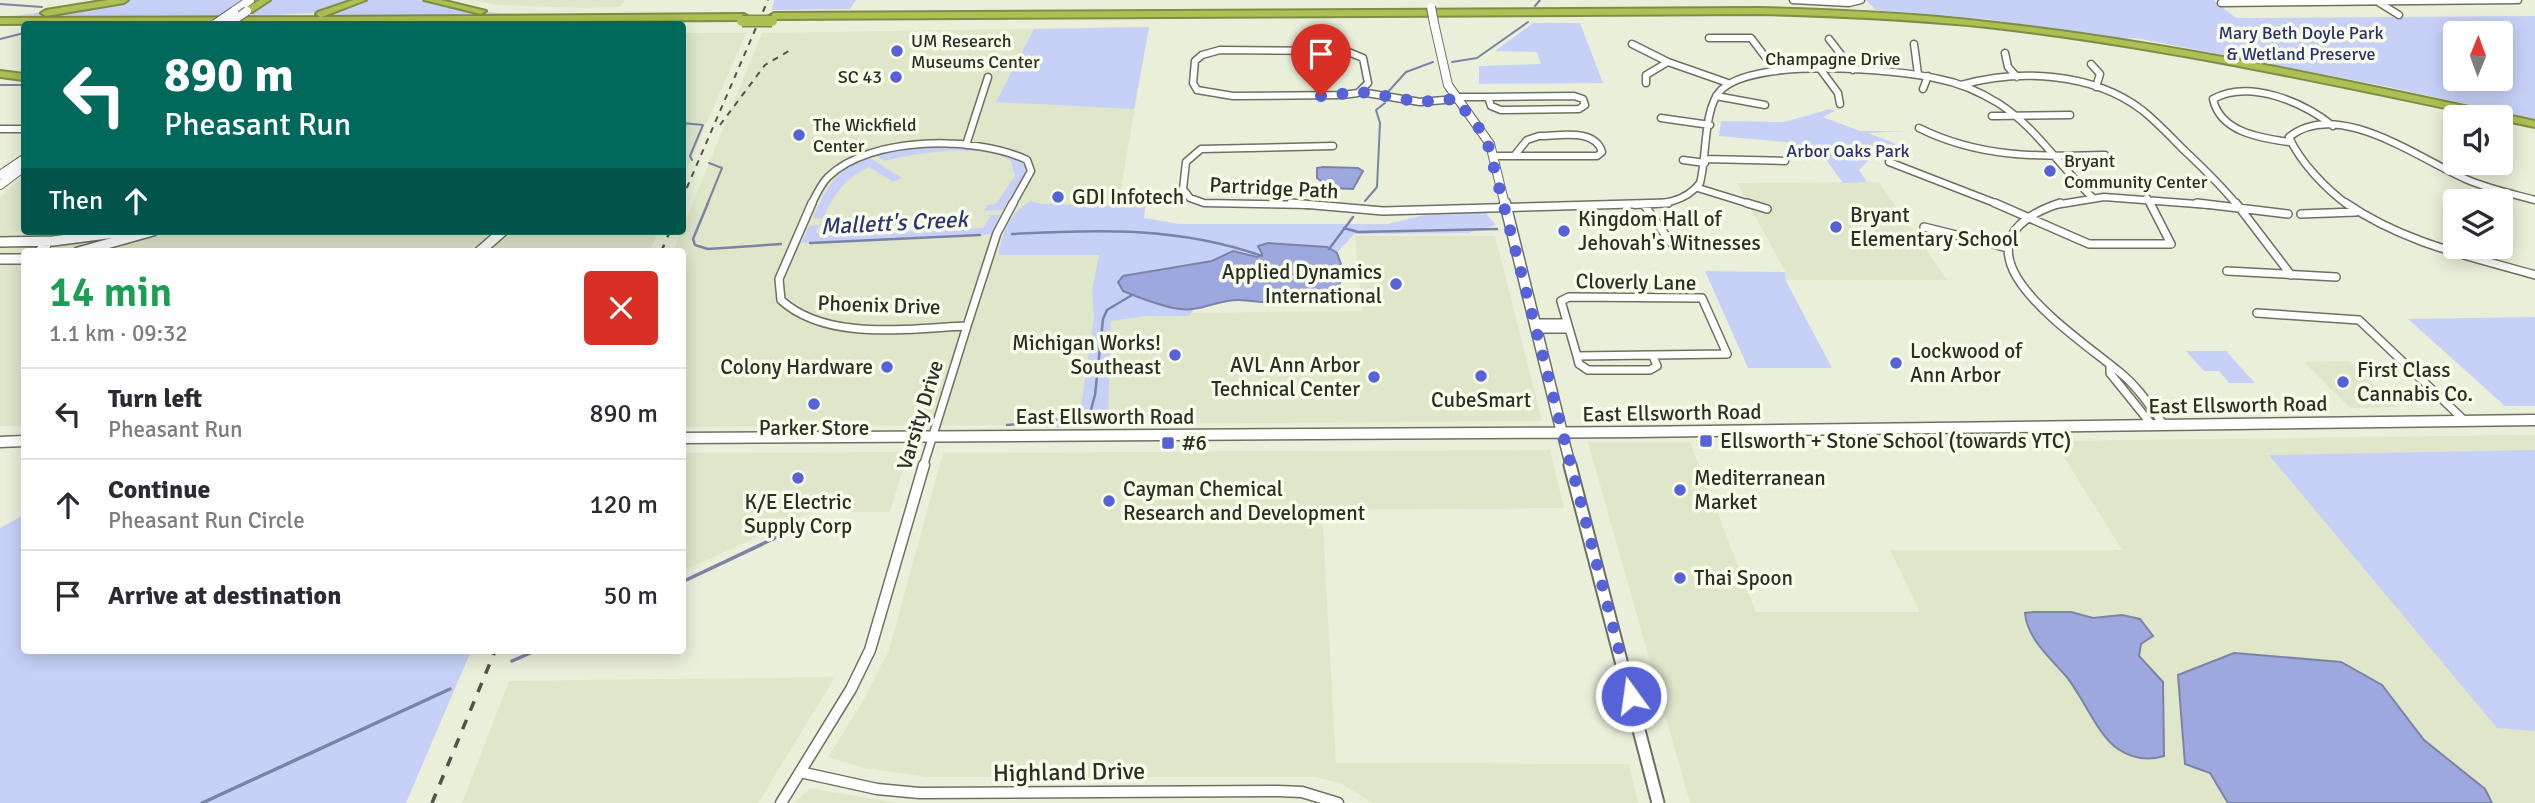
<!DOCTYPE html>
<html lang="en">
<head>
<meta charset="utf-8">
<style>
	body { margin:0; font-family:Signika,sans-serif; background:#f2f2f3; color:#2b2b33; height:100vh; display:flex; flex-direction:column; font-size:26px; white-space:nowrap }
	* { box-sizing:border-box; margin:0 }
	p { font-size:23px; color:#7c7c81 }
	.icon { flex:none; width:38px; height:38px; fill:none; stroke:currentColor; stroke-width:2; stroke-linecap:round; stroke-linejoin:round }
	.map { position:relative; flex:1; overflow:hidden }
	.panel { position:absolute; left:21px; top:248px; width:665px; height:406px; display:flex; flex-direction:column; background:#fff; border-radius:7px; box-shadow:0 4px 18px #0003 }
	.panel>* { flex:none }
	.banner { position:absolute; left:21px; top:21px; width:665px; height:214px; border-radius:7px; box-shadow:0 4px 18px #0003; background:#00695c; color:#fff; overflow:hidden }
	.needle { width:46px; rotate:1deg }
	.controls { position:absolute; left:2443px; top:21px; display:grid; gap:14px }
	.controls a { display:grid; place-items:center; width:70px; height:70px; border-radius:7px; background:#fff; box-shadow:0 4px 18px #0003; font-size:35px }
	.pin { position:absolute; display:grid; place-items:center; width:60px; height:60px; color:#fff; margin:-72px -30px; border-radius:50% 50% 50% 0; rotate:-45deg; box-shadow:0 0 7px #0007 }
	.pin .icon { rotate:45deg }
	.me { position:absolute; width:77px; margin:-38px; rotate:346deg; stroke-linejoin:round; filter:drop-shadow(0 0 5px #0008) }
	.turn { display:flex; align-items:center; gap:24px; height:147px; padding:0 28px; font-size:32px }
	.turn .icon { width:91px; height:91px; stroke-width:2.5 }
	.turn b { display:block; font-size:49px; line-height:60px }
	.then { display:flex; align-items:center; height:66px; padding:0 28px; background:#0003; gap:14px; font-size:26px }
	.round { display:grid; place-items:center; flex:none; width:74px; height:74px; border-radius:7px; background:#f2f2f3 }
	.head { display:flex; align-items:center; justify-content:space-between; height:119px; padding:0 28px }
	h1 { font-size:42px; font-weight:600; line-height:52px; color:#1e9e55 }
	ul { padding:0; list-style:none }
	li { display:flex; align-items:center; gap:21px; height:91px; padding:0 28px; border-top:2px solid #e1e1e2 }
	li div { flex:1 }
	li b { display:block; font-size:26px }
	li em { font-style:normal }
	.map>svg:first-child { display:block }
	.built { fill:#dfe6ca }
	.green { fill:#c7d1f8; fill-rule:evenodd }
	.water { fill:#9da9de; stroke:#7b84a7; stroke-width:2 }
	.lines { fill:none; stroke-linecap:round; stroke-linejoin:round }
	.stream-far2 { stroke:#7b84a7; stroke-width:2 }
	.stream-far1 { stroke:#7b84a7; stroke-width:2.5 }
	.stream { stroke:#7b84a7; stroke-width:3.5 }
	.minor-far2-casing { stroke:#6d7260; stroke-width:9 }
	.minor-far1-casing { stroke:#6d7260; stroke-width:10 }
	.minor-casing { stroke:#6d7260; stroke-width:13 }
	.tertiary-far1-casing { stroke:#6d7260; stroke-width:12 }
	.tertiary-casing { stroke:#6d7260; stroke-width:15 }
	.secondary-far1-casing { stroke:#6d7260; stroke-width:10 }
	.secondary-casing { stroke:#6d7260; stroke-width:13 }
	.motorway-casing { stroke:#808d44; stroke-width:4 }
	.minor-far2 { stroke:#fff; stroke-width:6 }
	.minor-far1 { stroke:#fff; stroke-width:7 }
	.minor { stroke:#fff; stroke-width:10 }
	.tertiary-far1 { stroke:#fff; stroke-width:9 }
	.tertiary { stroke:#fff; stroke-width:11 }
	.secondary-far1 { stroke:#fff; stroke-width:8 }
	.secondary { stroke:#fff; stroke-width:10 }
	.motorway { fill:#acc053; fill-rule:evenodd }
	.rail-far2 { stroke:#52544a; stroke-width:2; stroke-dasharray:6 6; stroke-linecap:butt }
	.rail-far1 { stroke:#52544a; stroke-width:2.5; stroke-dasharray:8 8; stroke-linecap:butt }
	.rail { stroke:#52544a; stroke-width:3.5; stroke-dasharray:10 10; stroke-linecap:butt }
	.secondary-bridge-casing { stroke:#6d7260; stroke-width:10; stroke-linecap:butt }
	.motorway-bridge-casing { stroke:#808d44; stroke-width:13; stroke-linecap:butt }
	.secondary-bridge { stroke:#fff; stroke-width:8 }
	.motorway-bridge { stroke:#acc053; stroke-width:10 }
	.route { stroke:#5562d8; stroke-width:12; stroke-dasharray:0 21.6 }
	.poi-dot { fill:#5562d8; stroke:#f7fde8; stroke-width:2.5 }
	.labels { text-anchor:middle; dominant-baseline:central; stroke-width:7; stroke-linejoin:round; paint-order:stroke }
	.far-park-label { font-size:18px; fill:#2a3170; stroke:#f7fde8 }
	.far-poi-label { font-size:18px; fill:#2d2e27; stroke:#f7fde8; text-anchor:start }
	.far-street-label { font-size:18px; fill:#2d2e27; stroke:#f7fde8 }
	.street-label { font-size:21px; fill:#2d2e27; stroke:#f7fde8 }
	.poi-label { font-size:21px; fill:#2d2e27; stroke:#f7fde8; text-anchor:start }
	.water-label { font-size:23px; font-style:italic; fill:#2d3574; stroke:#f7fde8 }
	.near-street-label { font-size:24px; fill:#2d2e27; stroke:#f7fde8 }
</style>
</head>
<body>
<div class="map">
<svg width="2535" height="803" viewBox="0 0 2535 803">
	<rect width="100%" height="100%" fill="#eaefda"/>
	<path class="built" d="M467 0H625L620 7 581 8 500 5Z
		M1149 27 1099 314 1362 311 1355 236H1495L1542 421 683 427 682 252H673L762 33Z
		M683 33H746L683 177 682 33Z
		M24 176V231H659L649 252H24V426H0V197Z
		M1879 182 1947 280H1786L1785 271 1737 183Z
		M2349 361 2397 407 2350 408 2304 362Z
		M2535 435V803H1690L1588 442H1690L1756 612H1920L1890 550H2122L2054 441Z
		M1550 450 1564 508 1322 510 1336 763 1629 764 1638 803H1373L1340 783 1315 777H927L864 768 828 757 862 703 889 650 943 453Z
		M908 452 890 512H812L683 571V453Z
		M835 677 758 803H462L509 681Z
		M809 789H816L896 803H794Z"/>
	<path class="green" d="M128 0H243L219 16 0 18Z
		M270 0H357L315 13 247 16Z
		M365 0H418L460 10 542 16H310L338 11Z
		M774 0H856L850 9 772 10Z
		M1866 0H2213L2236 18 2535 16V119L2384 86 2136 38 2120 39 1985 19 1876 10ZM2455 33H2501V79H2455Z
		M1533 23H1580L1603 83 1479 84V66L1541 64 1537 52 1495 51Z
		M1149 27 1134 109 996 102 1034 29Z
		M1830 109 1835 111 1823 117 1860 131H1905L1868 133 1901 146 1873 156 1859 170 1867 182 1843 183 1819 150 1785 142 1719 136 1721 121 1784 122Z
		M907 148C939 147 1005 139 1025 166V176L1003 210 984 211 987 205 996 204 1015 176 1011 161C981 142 917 153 884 161L876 155Z
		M870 158 902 178 893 182 869 167C844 178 834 195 823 218L828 219 813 218C826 188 838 165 870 158Z
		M1147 193 1144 218 1180 224H1388L1436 212H1485L1496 225 1468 233 1354 234 1337 253 1327 247 1268 243 1257 257 1233 251 1212 261 1151 270 1123 292 1178 309H1194L1189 316H1147L1111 321 1108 420 1089 428 1026 427 1018 421 1065 417 1081 406 1094 318 1092 291 1099 255H998C1004 231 1008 213 1031 201L1041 204 1123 206 1127 194Z
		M986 215H1001L992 234 801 243 809 226 826 224 820 225 816 232 822 236 983 228 990 217Z
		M1705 271 1785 272 1786 281 1832 368H1748Z
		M2535 317V406H2505L2408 319Z
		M2186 351H2226L2255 383H2229L2219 371H2204Z
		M2535 450V731L2497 728 2269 455Z
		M24 515V651H471L406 803H0V528Z"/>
	<path class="water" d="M1323 167 1358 168 1363 171 1353 189 1330 188 1317 178V168Z
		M1268 243 1327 247 1337 253 1343 270 1338 290C1309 310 1272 302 1239 300 1219 299 1200 312 1180 309 1162 307 1140 298 1123 291L1118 282 1123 276 1212 261 1233 251 1257 257 1262 254 1258 246Z
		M2034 612H2071L2093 618 2122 615 2140 619 2153 636 2141 644 2139 656 2163 682 2164 756C2148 761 2133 759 2118 749 2097 735 2082 694 2065 675 2050 658 2027 638 2025 613Z
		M2234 653 2341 662 2382 685 2424 740 2485 789 2492 803H2228L2210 773 2185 764 2178 675Z"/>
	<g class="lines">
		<path class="stream-far2" d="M0 4 42 7
			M1535 6 1540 0
			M0 39 24 33
			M1452 62 1477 58 1528 22
			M0 85H24
			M1387 93 1406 72 1433 62
			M682 123 703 125 690 156 692 160
			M1365 201 1377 187 1380 123 1376 110 1385 103
			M707 205 722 168 709 163"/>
		<path class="stream-far1" d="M708 203 693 239 695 245 708 249 781 244
			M1344 228 1358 232 1497 229
			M1012 234C1098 229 1180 227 1262 256
			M810 243 980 235
			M1329 249 1353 217
			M1007 425 1089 417 1095 395 1103 319 1107 310 1132 295"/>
		<path class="stream" d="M682 582 813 520
			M512 661 535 651
			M202 803 450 689"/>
		<g class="minor-far2-casing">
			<path id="minor-far2" d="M1793 0 1849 3 1861 0
				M2378 2 2399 15
				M2221 3 2518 0
				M1709 38H1751L1776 71
				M1829 39 1853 70
				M1632 44 1668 62 1728 83
				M1914 44 1918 74
				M1220 50 1346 51 1363 58 1368 83 1358 93 1342 95 1233 96 1197 90 1193 83 1195 61 1202 55Z
				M2005 53 2008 67 2017 77
				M2091 64 2100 74 2096 87
				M1821 70 1838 93 1840 104
				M1646 83V75L1668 62
				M1961 85C2019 69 2092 72 2142 110 2157 122 2171 137 2185 151 2203 168 2221 185 2237 205
				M1923 89 1928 76
				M1361 92 1420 102 1456 99
				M1574 96 1583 99 1585 105 1579 109 1501 110 1491 106 1488 97Z
				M1716 96 1765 105
				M1454 97H1488
				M1992 116 2070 115
				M1661 118 1710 125
				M1919 128C1979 158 2039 157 2105 155
				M0 129H24
				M1539 136C1560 136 1595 128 1602 152L1597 156H1514L1527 140Z
				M2289 142C2260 138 2220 132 2213 99 2250 79 2303 102 2333 126
				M966 145 988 77
				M1493 156H1514
				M1706 159 1785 161
				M1683 160 1705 163
				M1889 162 2000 205
				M1698 188 1753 205
				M2147 198 2151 205
				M811 205C816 195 821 184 828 177 871 135 977 136 1027 160L1031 171 1012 205
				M1311 205 1204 203 1190 198 1183 189 1186 162 1201 149 1333 146
				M1635 205C1659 204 1684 204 1700 183 1707 158 1703 108 1721 90 1754 57 1895 69 1939 79 1960 83 1980 92 1998 103 2036 127 2060 167 2092 197
				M2055 205 2104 197 2210 205
				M2348 205C2326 189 2300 162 2289 137 2338 97 2422 161 2468 180 2489 189 2513 194 2535 200"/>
		</g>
		<g class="minor-far1-casing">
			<path id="minor-far1" d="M812 203 779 279 781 300C827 342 909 328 967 326
				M1291 203 1383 211 1668 203
				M1747 203 1767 209
				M1995 203 2089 244H2171L2150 203
				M2060 203C1932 246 2076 335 2123 375 2140 389 2151 408 2164 425
				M2197 203 2288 214
				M2236 203 2291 275
				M2346 203C2402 242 2469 256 2535 275
				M1645 206 1671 243H1722
				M2301 214 2356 212
				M1924 227 2008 248
				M2227 271 2336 277
				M1569 297 1702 298 1727 354 1577 356 1561 301Z
				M2257 313 2359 320 2465 421
				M1536 323H1567
				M967 326 997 233 1013 203
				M1537 329H1569
				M1577 356 1579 364 1588 370H1650L1657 366 1653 356
				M2110 366V373L2152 425
				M923 467 967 326"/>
		</g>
		<g class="minor-casing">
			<path id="minor" d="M800 772 877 789 919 793 1278 791 1302 792 1338 803
				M781 803 851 689 870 650 924 465"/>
		</g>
		<g class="tertiary-far1-casing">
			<path id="tertiary-far1" d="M0 242 53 241 130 231
				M39 252 46 245 43 242
				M78 252 153 231
				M479 252 503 231
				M0 259H24
				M1562 433 1571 467"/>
		</g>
		<g class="tertiary-casing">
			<path id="tertiary" d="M1570 465 1658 803"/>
		</g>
		<g class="secondary-far1-casing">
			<path id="secondary-far1" d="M234 11 250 0
				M1434 23 1448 85 1490 144 1505 205
				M0 175 24 159
				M0 185 24 167"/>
		</g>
		<g class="secondary-casing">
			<path id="secondary" d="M1505 203 1562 433
				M682 438 1634 432 2535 420
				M0 442 24 441"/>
		</g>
		<g class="motorway-casing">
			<path id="motorway" d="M108 0H128L124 3 46 16 41 13 46 10Z
				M260 0H270L252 12H246V8Z
				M353 0H366L322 17 744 14 749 17 744 20 0 24V18L320 17 316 14 318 12Z
				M424 0H441L486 11 481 14Z
				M1759 8C1835 10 1911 13 1987 22 2172 42 2353 82 2535 121V127L2501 120V117H2488C2322 82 2156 46 1987 27 1911 19 1835 16 1759 14L774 19 769 16 774 13Z
				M0 71 24 74V80L0 77Z"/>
		</g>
		<use href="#minor-far2" class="minor-far2"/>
		<use href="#minor-far1" class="minor-far1"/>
		<use href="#minor" class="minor"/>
		<use href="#tertiary-far1" class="tertiary-far1"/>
		<use href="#tertiary" class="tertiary"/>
		<use href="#secondary-far1" class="secondary-far1"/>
		<use href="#secondary" class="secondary"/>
		<use href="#motorway" class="motorway"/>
		<path class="rail-far2" d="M720 125 765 65 792 49
			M682 199 768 0"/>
		<path class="rail-far1" d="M661 252 670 231"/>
		<path class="rail" d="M432 803 495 651"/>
		<g class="secondary-bridge-casing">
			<path id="secondary-bridge" d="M1431 7 1434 23
				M215 24 234 11
				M228 24 247 11"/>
		</g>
		<g class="motorway-bridge-casing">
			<path id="motorway-bridge" d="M742 21H772"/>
		</g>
		<use href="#secondary-bridge" class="secondary-bridge"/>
		<use href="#motorway-bridge" class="motorway-bridge"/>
	</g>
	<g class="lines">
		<path class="route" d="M1321 96 1361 92 1420 102 1456 99 1486 137 1631 696"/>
	</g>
	<g class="poi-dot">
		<circle cx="897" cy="51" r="7"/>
		<circle cx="896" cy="77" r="7"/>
		<circle cx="799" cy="135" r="7"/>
		<circle cx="2050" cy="171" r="7"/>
		<circle cx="1058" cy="197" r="7"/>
		<circle cx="1836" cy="227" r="7"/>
		<circle cx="1564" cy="231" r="7"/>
		<circle cx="1396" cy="284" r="7"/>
		<circle cx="1175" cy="355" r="7"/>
		<circle cx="1896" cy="363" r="7"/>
		<circle cx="887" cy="367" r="7"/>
		<circle cx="1481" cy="376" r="7"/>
		<circle cx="1374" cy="377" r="7"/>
		<circle cx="2343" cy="382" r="7"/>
		<circle cx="814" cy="404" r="7"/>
		<rect x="1699" y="434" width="14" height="14" rx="3.5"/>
		<rect x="1161" y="436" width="14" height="14" rx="3.5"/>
		<circle cx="798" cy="478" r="7"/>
		<circle cx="1680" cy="490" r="7"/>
		<circle cx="1109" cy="501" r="7"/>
		<circle cx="1680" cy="578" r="7"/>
	</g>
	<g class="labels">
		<g class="far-park-label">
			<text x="2301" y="33">Mary Beth Doyle Park<tspan x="2301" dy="21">&amp; Wetland Preserve</tspan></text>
			<text x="1848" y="151">Arbor Oaks Park</text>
		</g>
		<g class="far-poi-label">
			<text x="911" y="41">UM Research<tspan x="911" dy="21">Museums Center</tspan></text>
			<text x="882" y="77" text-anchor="end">SC 43</text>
			<text x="813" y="125">The Wickfield<tspan x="813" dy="21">Center</tspan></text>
			<text x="2064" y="161">Bryant<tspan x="2064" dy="21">Community Center</tspan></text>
		</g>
		<g class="far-street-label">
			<text x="1833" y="59">Champagne Drive</text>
		</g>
		<g class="street-label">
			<text transform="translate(1274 188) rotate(3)">Partridge Path</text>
			<text transform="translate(1636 282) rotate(1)">Cloverly Lane</text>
			<text transform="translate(879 305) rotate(2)">Phoenix Drive</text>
			<text transform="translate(2238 405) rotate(-1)">East Ellsworth Road</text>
			<text transform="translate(1672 413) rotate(-1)">East Ellsworth Road</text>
			<text transform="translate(920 415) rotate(-73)">Varsity Drive</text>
			<text x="1105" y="417">East Ellsworth Road</text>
		</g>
		<g class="poi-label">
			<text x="1072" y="197">GDI Infotech</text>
			<text x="1850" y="215">Bryant<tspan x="1850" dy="24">Elementary School</tspan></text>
			<text x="1578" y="219">Kingdom Hall of<tspan x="1578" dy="24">Jehovah's Witnesses</tspan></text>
			<text x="1382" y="272" text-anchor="end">Applied Dynamics<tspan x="1382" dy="24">International</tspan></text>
			<text x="1161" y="343" text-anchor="end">Michigan Works!<tspan x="1161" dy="24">Southeast</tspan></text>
			<text x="1910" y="351">Lockwood of<tspan x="1910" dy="24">Ann Arbor</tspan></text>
			<text x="1360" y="365" text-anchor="end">AVL Ann Arbor<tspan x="1360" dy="24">Technical Center</tspan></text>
			<text x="873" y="367" text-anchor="end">Colony Hardware</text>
			<text x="2357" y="370">First Class<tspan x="2357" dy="24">Cannabis Co.</tspan></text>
			<text x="1481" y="400" text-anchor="middle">CubeSmart</text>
			<text x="814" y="428" text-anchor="middle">Parker Store</text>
			<text x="1720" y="441">Ellsworth + Stone School (towards YTC)</text>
			<text x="1182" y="443">#6</text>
			<text x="1694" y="478">Mediterranean<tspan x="1694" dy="24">Market</tspan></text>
			<text x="1123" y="489">Cayman Chemical<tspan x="1123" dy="24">Research and Development</tspan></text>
			<text x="798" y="502" text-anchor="middle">K/E Electric<tspan x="798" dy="24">Supply Corp</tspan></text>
			<text x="1694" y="578">Thai Spoon</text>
		</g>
		<g class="water-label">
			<text transform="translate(894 223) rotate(-3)">Mallett's Creek</text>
		</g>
		<g class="near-street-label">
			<text transform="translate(1069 772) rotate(-1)">Highland Drive</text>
		</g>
	</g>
</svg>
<div class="controls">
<a><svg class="needle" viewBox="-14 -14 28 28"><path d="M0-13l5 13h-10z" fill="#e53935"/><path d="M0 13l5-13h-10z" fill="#7c7c81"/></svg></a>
<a><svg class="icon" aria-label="sound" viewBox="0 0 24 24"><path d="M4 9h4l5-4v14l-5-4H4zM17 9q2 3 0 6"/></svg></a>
<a><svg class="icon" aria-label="layers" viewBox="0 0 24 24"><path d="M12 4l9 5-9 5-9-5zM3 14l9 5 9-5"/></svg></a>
</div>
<div class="pin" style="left:1321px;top:96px;background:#d93025"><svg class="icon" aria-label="arrive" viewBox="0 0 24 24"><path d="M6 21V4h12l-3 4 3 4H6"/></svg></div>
<svg class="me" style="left:1631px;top:696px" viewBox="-20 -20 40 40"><circle r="17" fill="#5562d8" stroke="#fff" stroke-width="3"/><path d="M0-11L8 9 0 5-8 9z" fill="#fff"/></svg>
<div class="banner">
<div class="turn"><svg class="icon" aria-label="left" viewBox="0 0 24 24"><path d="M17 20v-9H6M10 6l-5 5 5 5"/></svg><div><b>890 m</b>Pheasant Run</div></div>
<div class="then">Then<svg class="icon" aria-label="ahead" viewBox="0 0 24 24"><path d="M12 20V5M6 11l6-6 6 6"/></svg></div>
</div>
<section class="panel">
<div class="head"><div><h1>14 min</h1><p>1.1 km · 09:32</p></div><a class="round" style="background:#d93025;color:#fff"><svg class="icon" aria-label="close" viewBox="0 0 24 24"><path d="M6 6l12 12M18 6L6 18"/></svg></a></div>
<ul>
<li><svg class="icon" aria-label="left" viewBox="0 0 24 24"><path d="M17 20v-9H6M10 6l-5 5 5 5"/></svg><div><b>Turn left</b><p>Pheasant Run</p></div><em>890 m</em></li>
<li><svg class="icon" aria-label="ahead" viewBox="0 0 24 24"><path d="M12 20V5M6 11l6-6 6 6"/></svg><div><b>Continue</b><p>Pheasant Run Circle</p></div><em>120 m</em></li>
<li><svg class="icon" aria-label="arrive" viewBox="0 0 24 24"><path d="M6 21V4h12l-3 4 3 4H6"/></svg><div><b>Arrive at destination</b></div><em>50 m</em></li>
</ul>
</section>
</div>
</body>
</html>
